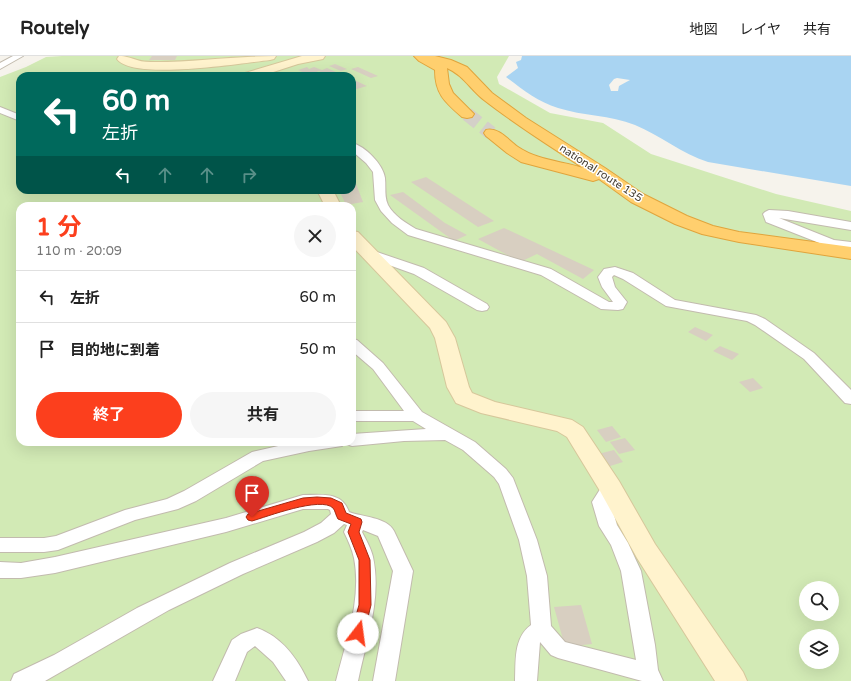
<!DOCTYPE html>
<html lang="ja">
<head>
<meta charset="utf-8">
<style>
	body { margin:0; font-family:"Varela Round","Noto Sans JP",sans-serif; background:#f6f6f6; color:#222; height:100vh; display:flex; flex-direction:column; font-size:15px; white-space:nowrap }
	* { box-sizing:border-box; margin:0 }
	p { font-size:13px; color:#767676 }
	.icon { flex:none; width:22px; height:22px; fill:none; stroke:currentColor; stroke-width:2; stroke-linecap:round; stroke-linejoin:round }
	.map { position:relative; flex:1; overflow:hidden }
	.panel { position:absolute; left:16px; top:146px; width:340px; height:244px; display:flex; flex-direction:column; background:#fff; border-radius:12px; box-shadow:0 4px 16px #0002 }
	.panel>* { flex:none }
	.banner { position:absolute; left:16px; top:16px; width:340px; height:122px; border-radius:12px; box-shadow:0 4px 16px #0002; background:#00695c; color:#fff; overflow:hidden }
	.fabs { position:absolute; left:799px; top:525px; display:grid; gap:8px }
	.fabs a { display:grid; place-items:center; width:40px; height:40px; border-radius:50%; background:#fff; box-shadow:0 4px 16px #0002; font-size:20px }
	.pin { position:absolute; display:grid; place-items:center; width:34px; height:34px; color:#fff; margin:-41px -17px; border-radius:50% 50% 50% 0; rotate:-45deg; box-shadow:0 0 4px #0007 }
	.pin .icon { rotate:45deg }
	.me { position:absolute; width:44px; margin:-22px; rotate:15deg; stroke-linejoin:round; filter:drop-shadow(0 0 3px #0008) }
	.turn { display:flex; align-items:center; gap:14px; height:84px; padding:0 20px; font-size:18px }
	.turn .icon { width:52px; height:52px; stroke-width:2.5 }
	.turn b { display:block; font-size:28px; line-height:34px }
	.lanes { display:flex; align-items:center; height:38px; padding:0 20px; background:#0003; justify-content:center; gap:20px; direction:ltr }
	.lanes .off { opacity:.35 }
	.round { display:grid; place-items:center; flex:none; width:42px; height:42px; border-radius:21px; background:#f6f6f6 }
	.headline { display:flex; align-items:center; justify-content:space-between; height:68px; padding:0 20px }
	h1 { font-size:24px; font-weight:700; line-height:30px; color:#fc3f1d }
	.button { display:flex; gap:8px; margin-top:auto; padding:8px 20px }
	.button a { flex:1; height:46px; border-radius:24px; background:#fc3f1d; color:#fff; font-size:16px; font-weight:700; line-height:46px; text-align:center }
	.button a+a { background:#f6f6f6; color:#222 }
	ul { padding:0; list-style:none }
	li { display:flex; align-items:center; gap:12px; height:52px; padding:0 20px; border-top:1px solid #e0e0e0 }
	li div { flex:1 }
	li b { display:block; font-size:15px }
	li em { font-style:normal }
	header { display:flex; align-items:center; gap:24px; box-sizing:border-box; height:56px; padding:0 20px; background:#fff; border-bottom:1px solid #e0e0e0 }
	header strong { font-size:19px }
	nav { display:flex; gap:22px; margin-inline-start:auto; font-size:14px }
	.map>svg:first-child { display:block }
	.green { fill:#d2eab5; fill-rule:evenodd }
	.water { fill:#a9d4f2; fill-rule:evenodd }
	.building { fill:#d8cfc1 }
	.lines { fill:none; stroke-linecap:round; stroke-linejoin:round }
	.highway-tunnel { stroke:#d4d0c8; stroke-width:14; stroke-dasharray:14 7; stroke-linecap:butt }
	.street-casing { stroke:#c2bbae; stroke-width:2 }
	.secondary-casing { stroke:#d6c79b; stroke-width:2 }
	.highway-casing { stroke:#e0a43c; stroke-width:2 }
	.street { fill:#fff; fill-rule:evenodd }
	.secondary { fill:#fff3cd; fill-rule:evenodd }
	.highway { fill:#ffcf6e; fill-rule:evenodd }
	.route { fill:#fc3f1d; stroke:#a42913 }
	.labels { text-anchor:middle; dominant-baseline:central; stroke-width:3; stroke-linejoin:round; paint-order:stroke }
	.far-street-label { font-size:11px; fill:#4b4439; stroke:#fff }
</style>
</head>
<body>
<header>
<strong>Routely</strong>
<nav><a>地図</a><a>レイヤ</a><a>共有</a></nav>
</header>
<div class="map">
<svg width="851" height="625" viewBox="0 0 851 625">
	<rect width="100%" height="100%" fill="#f6f3ec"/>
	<path class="green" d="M62 0H509L497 21 499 28 550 57 603 67 651 98 776 138 851 155V625H0V21L26 11 46 1ZM20 20H352V134H20ZM20 150H352V386H20ZM806 532H832V558H806ZM806 580H832V606H806Z"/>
	<path class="water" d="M522 0H851V130L708 106C682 98 660 79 635 69 610 59 583 60 558 52 538 46 522 33 506 21L518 12 516 6 521 4ZM617 22 630 24 619 30 618 35H611L609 29 614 23Z"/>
	<path class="building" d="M152 0H177L175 4H149Z
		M335 8 347 13 341 15 329 10Z
		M307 11 309 13 314 11 322 14 327 12 345 20H322L324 18 319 15 309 19 298 14Z
		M358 11 378 20 371 22 351 13Z
		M352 23 367 30 353 34Z
		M352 117 363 146 346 149 339 134H352Z
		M426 121 494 165 478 171 411 126Z
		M403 136 445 167 467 179 454 185 390 139Z
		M504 172 594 214 583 223 537 198 520 206 478 183Z
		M695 271 713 279 706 285 688 276Z
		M720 290 739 298 732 304 713 295Z
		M753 322 763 332 750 336 739 326Z
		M612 370 621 381 606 386 597 374Z
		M625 382 635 394 619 398 610 386Z
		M614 394 623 406 607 411 598 398Z
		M581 549 592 588 565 591 554 551Z"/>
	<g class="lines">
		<path class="highway-tunnel" d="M467 58 491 77"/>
		<g class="street-casing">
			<path id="street" d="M13 0H23L0 13V7Z
				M0 51 20 59V65L0 57Z
				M352 87C365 90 383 108 385 122 386 132 384 140 388 149 394 160 406 167 416 173L551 213 609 246H613L602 231 598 221 604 213 615 211 633 217 675 244 756 259 765 263 814 297 851 334V348L845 347 804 303 755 269 747 265 666 250 623 223 614 219 612 221 615 231 627 246 623 253 618 254 601 253 541 219 408 179 392 167 381 155 375 144 373 116 366 107 352 95Z
				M769 154 788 155 851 166V174L779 162 834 184 851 186V194L827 190 766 166 763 158 765 156Z
				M368 193 424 212 487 248 489 251 487 254 482 255 477 254 414 218 364 200 362 197 364 194Z
				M352 283 357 284 383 307 422 356 475 386 506 413 513 422 537 484 547 520 551 570 565 586 636 604 621 515 611 489 599 470 592 446 604 427 610 425 616 427 619 431 610 446 617 469 628 487 641 515 655 589 658 614 663 625H642L558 602 551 599 540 586 537 625H515C516 606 513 582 531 569L527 520 519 484 499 428 494 421 463 394 445 384 404 385 352 390 346 388 345 386H352V378L426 373 413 365H352V355H404L373 313 352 295Z
				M296 386H344L342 390 309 395 263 405 196 445 178 453 135 464 58 494 44 496H0V482H44L56 480 125 454 167 443 184 435 252 396Z
				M303 439C321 439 342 435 349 456 362 461 387 461 394 475L413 515 395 625H373L393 515 378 480 363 474 362 476C366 484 371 492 373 501 382 543 366 585 358 625H336C346 585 362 543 354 502 352 493 348 484 344 476L347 469 344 468 334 477 317 486 243 518 169 554 45 625H11L14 618 54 599 137 552 230 507 304 476 321 467 331 458 330 454 328 453H303L226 476 55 517 21 522H0V506L21 507 55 501 226 462Z
				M257 572C282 581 297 602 308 625H286L273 606 255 590 247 596 235 625H213L232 584 241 578Z"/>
		</g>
		<g class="secondary-casing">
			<path id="secondary" d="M119 0C126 0 130 2 137 4 142 6 149 6 155 6 196 6 235 0 276 0L274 3 270 4C244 7 132 25 117 3Z
				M302 0H325L323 3 298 8 261 20H243L245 17Z
				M317 134H333L341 150H325Z
				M352 175 358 176 446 266 455 282 469 331 472 337 495 346 572 364 583 371 619 425 655 488 743 616 747 625H715L637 502 600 435 567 381 557 375 481 357 456 347 447 331 435 282 430 272 352 190Z"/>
		</g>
		<g class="highway-casing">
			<path id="highway" d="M414 0H435L451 4 467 11 492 37 526 62 605 112 643 138 687 160 713 170 739 176 851 191V203L739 186 702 178 675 168 631 146 599 123 593 125 521 106 507 97 486 80 484 77 486 74C499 71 508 84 518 91 537 104 561 105 583 112 550 90 516 69 484 44 471 34 463 19 447 12L449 28 453 37 474 58 472 61 467 62 462 61C445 46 435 38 435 14L419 5Z"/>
		</g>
		<use href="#street" class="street"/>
		<use href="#secondary" class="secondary"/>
		<use href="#highway" class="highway"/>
	</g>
	<path class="route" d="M317 441 331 442 342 447 346 457 361 463 362 466 359 476 370 504 371 549 364 577 362 581 358 582 353 581 351 577 359 549V504L348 476 351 468 338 463C336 460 335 454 333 452 321 440 266 461 252 465L248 464 246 461 248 458 303 442Z"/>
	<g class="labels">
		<g class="far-street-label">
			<text transform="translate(601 117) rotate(33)">national route 135</text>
		</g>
	</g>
</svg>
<div class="fabs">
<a><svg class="icon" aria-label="search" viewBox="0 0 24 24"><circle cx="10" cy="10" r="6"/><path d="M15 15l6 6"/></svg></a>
<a><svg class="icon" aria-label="layers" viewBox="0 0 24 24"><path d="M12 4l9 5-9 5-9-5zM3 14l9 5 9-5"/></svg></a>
</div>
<div class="pin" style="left:252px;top:461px;background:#d93025"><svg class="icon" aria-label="arrive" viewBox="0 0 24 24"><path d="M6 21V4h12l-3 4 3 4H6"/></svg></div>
<svg class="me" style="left:358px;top:577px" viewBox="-20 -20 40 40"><circle r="19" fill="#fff"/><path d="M0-13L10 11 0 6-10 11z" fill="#fc3f1d"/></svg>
<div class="banner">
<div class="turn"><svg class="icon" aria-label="left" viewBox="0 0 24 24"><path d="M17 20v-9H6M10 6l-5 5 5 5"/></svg><div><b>60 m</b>左折</div></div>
<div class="lanes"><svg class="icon" aria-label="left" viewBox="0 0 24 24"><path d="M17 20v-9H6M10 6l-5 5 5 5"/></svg><svg class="icon off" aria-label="ahead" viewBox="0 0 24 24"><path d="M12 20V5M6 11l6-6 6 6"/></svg><svg class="icon off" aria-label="ahead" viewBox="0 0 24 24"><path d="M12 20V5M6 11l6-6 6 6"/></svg><svg class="icon off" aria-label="right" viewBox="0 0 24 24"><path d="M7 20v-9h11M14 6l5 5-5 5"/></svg></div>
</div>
<section class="panel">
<div class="headline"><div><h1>1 分</h1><p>110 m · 20:09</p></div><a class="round"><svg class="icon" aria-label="close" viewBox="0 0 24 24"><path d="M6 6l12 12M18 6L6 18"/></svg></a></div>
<ul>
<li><svg class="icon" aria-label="left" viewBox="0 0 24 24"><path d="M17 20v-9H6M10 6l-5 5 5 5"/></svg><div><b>左折</b></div><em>60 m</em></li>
<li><svg class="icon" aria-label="arrive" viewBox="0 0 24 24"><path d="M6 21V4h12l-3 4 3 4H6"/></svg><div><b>目的地に到着</b></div><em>50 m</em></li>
</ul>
<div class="button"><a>終了</a><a>共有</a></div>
</section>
</div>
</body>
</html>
